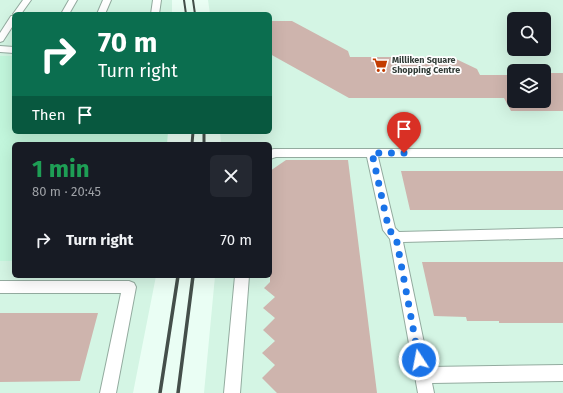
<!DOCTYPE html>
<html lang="en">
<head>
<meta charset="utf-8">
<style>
	body { margin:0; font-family:"Fira Sans",sans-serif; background:#242831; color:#f1f3f6; height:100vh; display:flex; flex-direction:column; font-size:15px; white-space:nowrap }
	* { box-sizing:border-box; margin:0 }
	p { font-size:13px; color:#9ea1a6 }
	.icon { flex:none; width:22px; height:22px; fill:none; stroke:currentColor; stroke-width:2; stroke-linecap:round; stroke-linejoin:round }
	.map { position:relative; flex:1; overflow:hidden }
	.details { position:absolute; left:12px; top:142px; width:260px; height:136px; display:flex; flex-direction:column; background:#171b24; border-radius:6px; box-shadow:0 4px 16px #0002 }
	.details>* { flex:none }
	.guide { position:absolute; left:12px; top:12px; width:260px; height:122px; border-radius:6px; box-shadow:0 4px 16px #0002; background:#0b6e4f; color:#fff; overflow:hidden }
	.tools { position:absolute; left:507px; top:12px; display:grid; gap:8px }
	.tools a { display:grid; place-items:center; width:44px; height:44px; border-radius:6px; background:#171b24; box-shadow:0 4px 16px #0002; font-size:20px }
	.pin { position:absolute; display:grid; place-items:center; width:34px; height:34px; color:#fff; margin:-41px -17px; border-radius:50% 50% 50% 0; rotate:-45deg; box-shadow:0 0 4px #0007 }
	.pin .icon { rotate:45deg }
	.me { position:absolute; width:44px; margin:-22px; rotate:349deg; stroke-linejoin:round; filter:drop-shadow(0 0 3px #0008) }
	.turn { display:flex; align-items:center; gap:14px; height:84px; padding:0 20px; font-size:18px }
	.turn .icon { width:52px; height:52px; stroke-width:2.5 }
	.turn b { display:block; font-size:28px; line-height:34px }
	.then { display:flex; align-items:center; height:38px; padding:0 20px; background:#0003; gap:8px; font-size:15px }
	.round { display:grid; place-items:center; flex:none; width:42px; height:42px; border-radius:6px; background:#242831 }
	.head { display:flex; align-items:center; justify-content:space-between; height:68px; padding:0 20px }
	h1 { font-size:24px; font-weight:700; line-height:30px; color:#1e9e55 }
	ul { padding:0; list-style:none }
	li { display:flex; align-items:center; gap:12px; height:60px; padding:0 20px }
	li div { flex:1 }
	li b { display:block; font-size:15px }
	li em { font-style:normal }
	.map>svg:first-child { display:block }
	.built { fill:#d4f5e4; fill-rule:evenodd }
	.green { fill:#c2f6dc }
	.building { fill:#ceb4ad }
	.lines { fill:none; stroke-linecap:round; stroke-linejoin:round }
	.lane-casing { stroke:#93ab9f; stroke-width:2 }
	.lane { fill:#fff; fill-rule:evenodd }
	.rail-far2 { stroke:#444f4a; stroke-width:2 }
	.rail-far1 { stroke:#444f4a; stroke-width:3 }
	.rail { stroke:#444f4a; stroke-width:3.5 }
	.route { stroke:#1a73e8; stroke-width:7; stroke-dasharray:0 12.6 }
	.labels { text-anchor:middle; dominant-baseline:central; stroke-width:3.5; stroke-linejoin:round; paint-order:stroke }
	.far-poi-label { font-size:9px; font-weight:bold; fill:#313b36; stroke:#fff; text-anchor:start }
</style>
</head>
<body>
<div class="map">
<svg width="563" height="393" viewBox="0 0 563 393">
	<rect width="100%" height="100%" fill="#eafef4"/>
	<path class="built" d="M0 0H172V14H14V56H0Z
		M208 0H563V393H204L215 276H270V144H221L220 132H270V14H210ZM514 19H544V49H514ZM514 71H544V101H514Z
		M0 261H14V276H156L133 393H0Z"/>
	<path class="green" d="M0 56H14V132H168L167 144H14V261H0Z"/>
	<path class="building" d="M270 21H292L348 51 350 57H429L430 59H456L477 69 480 75H509L514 73V101H544V73H563V111H511L504 98H349L270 54Z
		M286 160H348L377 393H277L262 378 275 365 262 353 275 341 263 330 275 318 263 308 275 297 264 288 270 282V171Z
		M401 171H563V210H410Z
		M422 262H563V323H499V321H467L466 317 434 316Z
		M0 313H98L80 381 0 382Z"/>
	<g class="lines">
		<g class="lane-casing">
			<path id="lane" d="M23 0H31L21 14H14V15L13 14Z
				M69 0H77L69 14H61Z
				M103 0H111L105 14H97Z
				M153 0H161L159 14H151Z
				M11 16H14V24L3 41 0 42V33Z
				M0 46 14 47V53L0 52Z
				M274 149H563V157H378L395 228 399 232 563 228V238L403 242 429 367 563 365V381L432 383 434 393H418L390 239 383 230 367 157H276L270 159V150Z
				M235 276H249L240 393H224Z
				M0 281H129L134 283 136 287 116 393H100L121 293H0Z"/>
		</g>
		<use href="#lane" class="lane"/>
		<path class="rail-far2" d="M184 0 186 14
			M193 0 195 14"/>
		<path class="rail-far1" d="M204 132V144
			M192 144 193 132"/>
		<path class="rail" d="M160 393 178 276
			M178 393 193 276"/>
	</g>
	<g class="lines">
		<path class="route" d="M404 153H372L389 230 396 237 419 360"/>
	</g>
	<defs>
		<g id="supermarket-bare" transform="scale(1.2)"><path d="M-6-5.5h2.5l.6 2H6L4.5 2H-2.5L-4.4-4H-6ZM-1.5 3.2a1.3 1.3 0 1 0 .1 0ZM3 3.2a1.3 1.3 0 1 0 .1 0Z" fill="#c33c01" stroke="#fff" stroke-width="2.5" paint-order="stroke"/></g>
	</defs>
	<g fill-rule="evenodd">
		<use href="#supermarket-bare" x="380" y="65"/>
	</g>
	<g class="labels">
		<g class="far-poi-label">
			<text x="392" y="60">Milliken Square<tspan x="392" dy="10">Shopping Centre</tspan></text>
		</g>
	</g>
</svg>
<div class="tools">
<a><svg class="icon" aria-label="search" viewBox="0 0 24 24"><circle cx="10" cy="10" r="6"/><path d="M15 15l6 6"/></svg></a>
<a><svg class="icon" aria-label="layers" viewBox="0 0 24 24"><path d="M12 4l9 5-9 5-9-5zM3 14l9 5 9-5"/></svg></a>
</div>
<div class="pin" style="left:404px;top:153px;background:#d93025"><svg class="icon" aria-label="arrive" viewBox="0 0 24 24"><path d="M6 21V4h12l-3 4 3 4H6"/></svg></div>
<svg class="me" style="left:419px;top:360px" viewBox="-20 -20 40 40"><circle r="17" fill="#1a73e8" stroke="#fff" stroke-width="3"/><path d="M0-11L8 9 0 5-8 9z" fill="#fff"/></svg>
<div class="guide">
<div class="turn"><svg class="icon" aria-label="right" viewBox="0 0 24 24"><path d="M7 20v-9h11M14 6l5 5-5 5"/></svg><div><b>70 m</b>Turn right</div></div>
<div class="then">Then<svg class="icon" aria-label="arrive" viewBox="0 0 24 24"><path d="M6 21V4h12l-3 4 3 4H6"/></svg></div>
</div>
<section class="details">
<div class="head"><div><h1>1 min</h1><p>80 m · 20:45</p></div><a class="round"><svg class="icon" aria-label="close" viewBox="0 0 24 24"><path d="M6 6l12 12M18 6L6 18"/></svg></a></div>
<ul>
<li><svg class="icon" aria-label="right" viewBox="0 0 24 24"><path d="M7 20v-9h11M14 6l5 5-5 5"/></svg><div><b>Turn right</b></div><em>70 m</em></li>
</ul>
</section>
</div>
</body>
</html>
